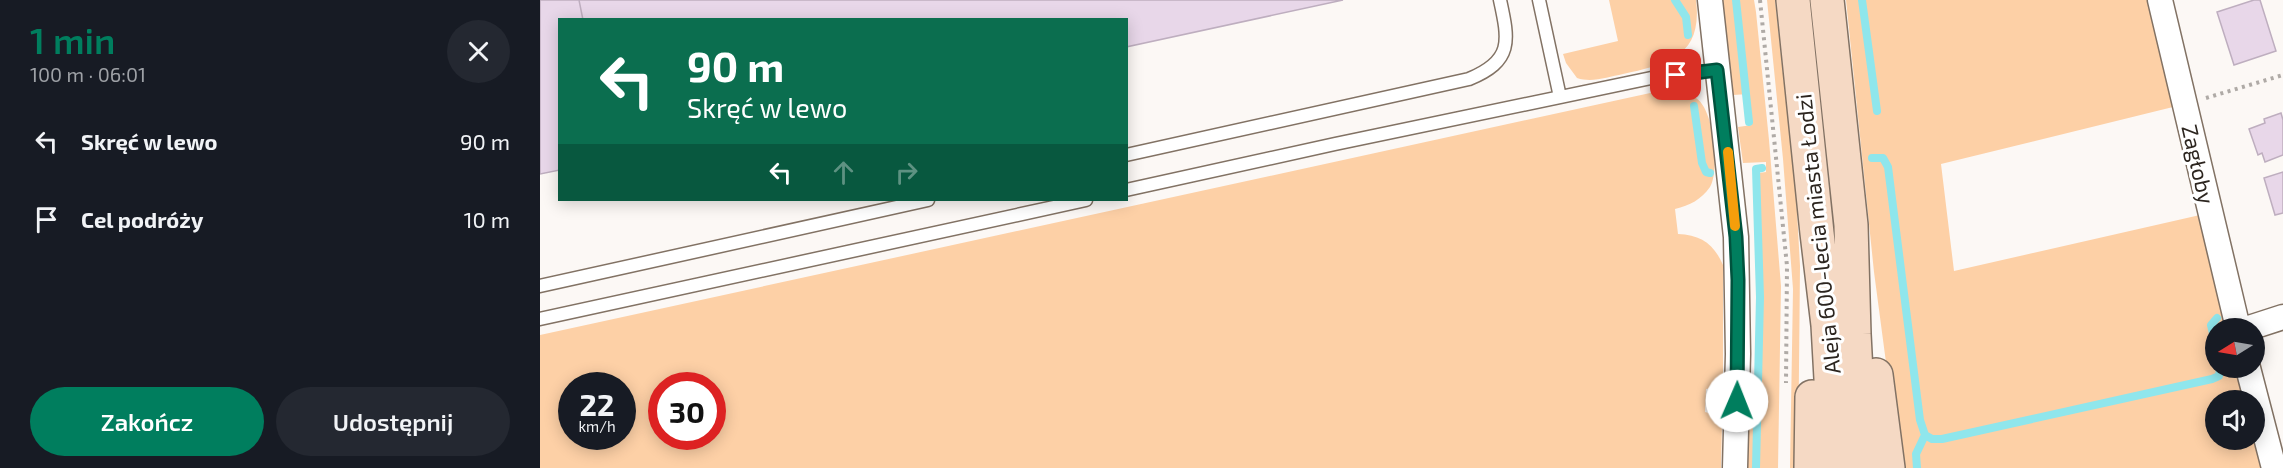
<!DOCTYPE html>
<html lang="pl">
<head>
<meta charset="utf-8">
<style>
	body { margin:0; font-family:"Exo 2",sans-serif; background:#242831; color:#f1f3f6; height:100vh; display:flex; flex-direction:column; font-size:22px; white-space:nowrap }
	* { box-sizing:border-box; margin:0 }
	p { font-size:20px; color:#9ea1a6 }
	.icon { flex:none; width:33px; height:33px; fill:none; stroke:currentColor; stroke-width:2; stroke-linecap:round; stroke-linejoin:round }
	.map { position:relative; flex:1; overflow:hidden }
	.side { display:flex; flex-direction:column; background:#171b24; width:540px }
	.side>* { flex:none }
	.hud { position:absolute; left:18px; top:18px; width:570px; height:183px; border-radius:0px; box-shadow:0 3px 15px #0003; background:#0b6e4f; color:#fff; overflow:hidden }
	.needle { width:39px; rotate:259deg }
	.fabs { position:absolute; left:1665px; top:318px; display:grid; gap:12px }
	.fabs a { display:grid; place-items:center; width:60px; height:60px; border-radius:50%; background:#171b24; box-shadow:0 3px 15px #0003; font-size:30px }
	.speed { position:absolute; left:18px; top:372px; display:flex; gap:12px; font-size:30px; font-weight:700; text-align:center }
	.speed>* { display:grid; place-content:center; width:78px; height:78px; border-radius:50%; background:#171b24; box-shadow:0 3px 15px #0003; line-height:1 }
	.speed small { font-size:15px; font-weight:400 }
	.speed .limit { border:9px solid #d22; background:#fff; color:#111 }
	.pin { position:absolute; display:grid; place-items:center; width:51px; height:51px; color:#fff; margin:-26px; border-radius:12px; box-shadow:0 3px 9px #0006 }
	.me { position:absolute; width:66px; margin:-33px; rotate:1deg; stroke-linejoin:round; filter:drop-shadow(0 0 4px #0008) }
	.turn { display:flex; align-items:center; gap:21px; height:126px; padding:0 30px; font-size:27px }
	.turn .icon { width:78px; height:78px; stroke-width:2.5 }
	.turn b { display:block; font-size:42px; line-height:51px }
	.lanes { display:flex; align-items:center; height:57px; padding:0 30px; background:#0003; justify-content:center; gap:30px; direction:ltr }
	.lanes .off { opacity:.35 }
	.round { display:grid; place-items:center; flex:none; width:63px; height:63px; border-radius:32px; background:#242831 }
	.overview { display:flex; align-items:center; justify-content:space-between; height:102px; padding:0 30px }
	h1 { font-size:36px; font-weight:600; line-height:45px; color:#007e5e }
	.primary-button { display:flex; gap:12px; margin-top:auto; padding:12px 30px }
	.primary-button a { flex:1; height:69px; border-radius:36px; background:#007e5e; color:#fff; font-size:24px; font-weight:600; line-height:69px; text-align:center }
	.primary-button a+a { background:#242831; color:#f1f3f6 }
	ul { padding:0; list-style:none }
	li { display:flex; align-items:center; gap:18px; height:78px; padding:0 30px }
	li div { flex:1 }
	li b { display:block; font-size:22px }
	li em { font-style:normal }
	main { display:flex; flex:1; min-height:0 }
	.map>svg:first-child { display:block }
	.green { fill:#fdd0a6; fill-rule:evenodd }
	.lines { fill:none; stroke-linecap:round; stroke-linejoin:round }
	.stream { stroke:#8fe6ec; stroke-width:8 }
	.building { fill:#e8d7e9; stroke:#beaebf; stroke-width:1.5 }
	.service-casing { stroke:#827264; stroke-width:15 }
	.minor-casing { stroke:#827264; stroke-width:27 }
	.secondary-casing { stroke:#827264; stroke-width:36 }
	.path { stroke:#afaaa6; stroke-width:4; stroke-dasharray:3 4.5; stroke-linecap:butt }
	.service { stroke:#fff; stroke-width:12 }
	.minor { stroke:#fff; stroke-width:24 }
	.secondary { stroke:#f5d9c4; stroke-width:33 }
	.route-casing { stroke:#00523d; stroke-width:15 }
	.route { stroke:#007e5e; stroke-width:10 }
	.slow { stroke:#f59e0b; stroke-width:10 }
	.labels { text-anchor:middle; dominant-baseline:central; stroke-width:6; stroke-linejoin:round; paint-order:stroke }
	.street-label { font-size:22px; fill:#2c251f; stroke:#fff }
</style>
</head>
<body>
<main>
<section class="side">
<div class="overview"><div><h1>1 min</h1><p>100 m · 06:01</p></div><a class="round"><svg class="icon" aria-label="close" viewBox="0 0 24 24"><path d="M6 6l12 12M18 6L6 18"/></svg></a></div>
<ul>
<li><svg class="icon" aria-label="left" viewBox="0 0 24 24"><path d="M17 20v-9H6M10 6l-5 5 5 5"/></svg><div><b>Skręć w lewo</b></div><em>90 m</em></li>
<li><svg class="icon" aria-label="arrive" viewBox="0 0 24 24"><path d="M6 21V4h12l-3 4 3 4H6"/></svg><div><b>Cel podróży</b></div><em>10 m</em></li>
</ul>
<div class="primary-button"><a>Zakończ</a><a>Udostępnij</a></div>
</section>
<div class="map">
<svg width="1743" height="468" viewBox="0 0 1743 468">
	<rect width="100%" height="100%" fill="#fcf8f5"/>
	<path class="green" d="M1069 0H1156C1163 56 1128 64 1083 74 1068 77 1052 83 1037 78L1026 63 1023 54 1078 41Z
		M1181 0H1214L1216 12 1229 140 1241 286 1238 468H1207L1209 383H1220L1222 248 1219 173 1226 172V162L1203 163 1198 127 1212 125 1209 94 1193 95Z
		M1227 0H1235L1256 193 1260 266 1258 468H1250L1253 289 1243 159Z
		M1306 0H1607L1633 107 1401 164 1414 271 1660 215 1685 328H1676V368H1695L1703 400H1676V440H1713L1721 468H1360L1334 272Z
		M1124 90C1135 91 1147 92 1156 98 1174 109 1180 170 1170 187 1161 200 1150 205 1135 209L1138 234C1161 235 1174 244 1183 265V380L1177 387 1166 389 1165 412 1176 415 1182 423 1181 468H0V335ZM32 386H82V436H32ZM122 386H172V436H122Z"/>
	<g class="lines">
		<path class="stream" d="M1135 0 1146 17 1148 35
			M1196 0 1209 122
			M1322 0 1337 111
			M1154 106 1162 163 1166 172 1170 173
			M1332 158H1343L1348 167 1380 420 1385 435 1392 439H1402L1672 379 1679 376 1680 368
			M1676 346 1671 325 1677 318
			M1216 468 1220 297 1216 169 1222 168
			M1377 468 1376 454 1385 435"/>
	</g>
	<path class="building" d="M0 0H39L43 20H20V170L0 174Z
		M39 0H803L586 47V20H43Z
		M1714 0H1720L1736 51 1694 65 1677 12Z
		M1741 113 1743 120V155L1725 162 1722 153 1718 155 1709 129 1725 123 1724 119Z
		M1743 172V213L1735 215 1724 178Z"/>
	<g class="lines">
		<g class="service-casing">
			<path id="service" d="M999 0 1020 97
				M586 155 929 79C973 61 969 41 960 0
				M586 190 795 144 1116 77 1177 70
				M0 286 388 200
				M0 319 546 200"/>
		</g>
		<g class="minor-casing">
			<path id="minor" d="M1170 0 1196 237 1198 354 1195 468
				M1620 0 1698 328
				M1709 328 1743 317
				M1708 368 1734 468"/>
		</g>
		<g class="secondary-casing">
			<path id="secondary" d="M1253 0 1277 233 1288 325 1296 468
				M1287 0 1311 225 1314 334 1321 468
				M1336 375 1348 468
				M1271 468 1272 397"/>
		</g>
		<path class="path" d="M1220 0 1247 266 1246 383
			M1666 98 1743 75"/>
		<use href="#service" class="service"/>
		<use href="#minor" class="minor"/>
		<use href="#secondary" class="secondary"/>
	</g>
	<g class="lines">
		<g class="route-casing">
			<path id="route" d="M1136 75 1177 70 1196 237 1198 280 1197 401"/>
		</g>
		<use href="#route" class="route"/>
		<path class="slow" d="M1188 152 1195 226"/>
	</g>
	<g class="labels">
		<g class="street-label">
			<text transform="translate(1659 164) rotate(77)">Zagłoby</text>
			<text transform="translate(1277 234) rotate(-96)">Aleja 600-lecia miasta Łodzi</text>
		</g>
	</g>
</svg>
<div class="fabs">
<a><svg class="needle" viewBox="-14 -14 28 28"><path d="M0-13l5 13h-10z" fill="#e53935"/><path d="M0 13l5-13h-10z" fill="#9ea1a6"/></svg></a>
<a><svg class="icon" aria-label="sound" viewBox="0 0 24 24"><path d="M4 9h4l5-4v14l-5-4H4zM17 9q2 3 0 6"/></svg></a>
</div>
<div class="speed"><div>22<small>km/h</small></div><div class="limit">30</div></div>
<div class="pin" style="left:1136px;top:75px;background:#d93025"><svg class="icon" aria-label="arrive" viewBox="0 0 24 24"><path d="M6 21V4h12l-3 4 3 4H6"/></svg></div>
<svg class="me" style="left:1197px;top:401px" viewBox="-20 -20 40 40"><circle r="19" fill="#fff"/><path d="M0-13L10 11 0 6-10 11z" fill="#007e5e"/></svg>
<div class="hud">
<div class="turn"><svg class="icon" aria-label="left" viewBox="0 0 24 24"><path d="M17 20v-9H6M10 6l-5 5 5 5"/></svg><div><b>90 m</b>Skręć w lewo</div></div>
<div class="lanes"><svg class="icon" aria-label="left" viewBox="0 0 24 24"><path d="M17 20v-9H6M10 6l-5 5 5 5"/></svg><svg class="icon off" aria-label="ahead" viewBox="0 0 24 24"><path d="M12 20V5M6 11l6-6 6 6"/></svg><svg class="icon off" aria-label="right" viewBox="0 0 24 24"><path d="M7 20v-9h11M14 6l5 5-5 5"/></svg></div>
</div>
</div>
</main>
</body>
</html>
